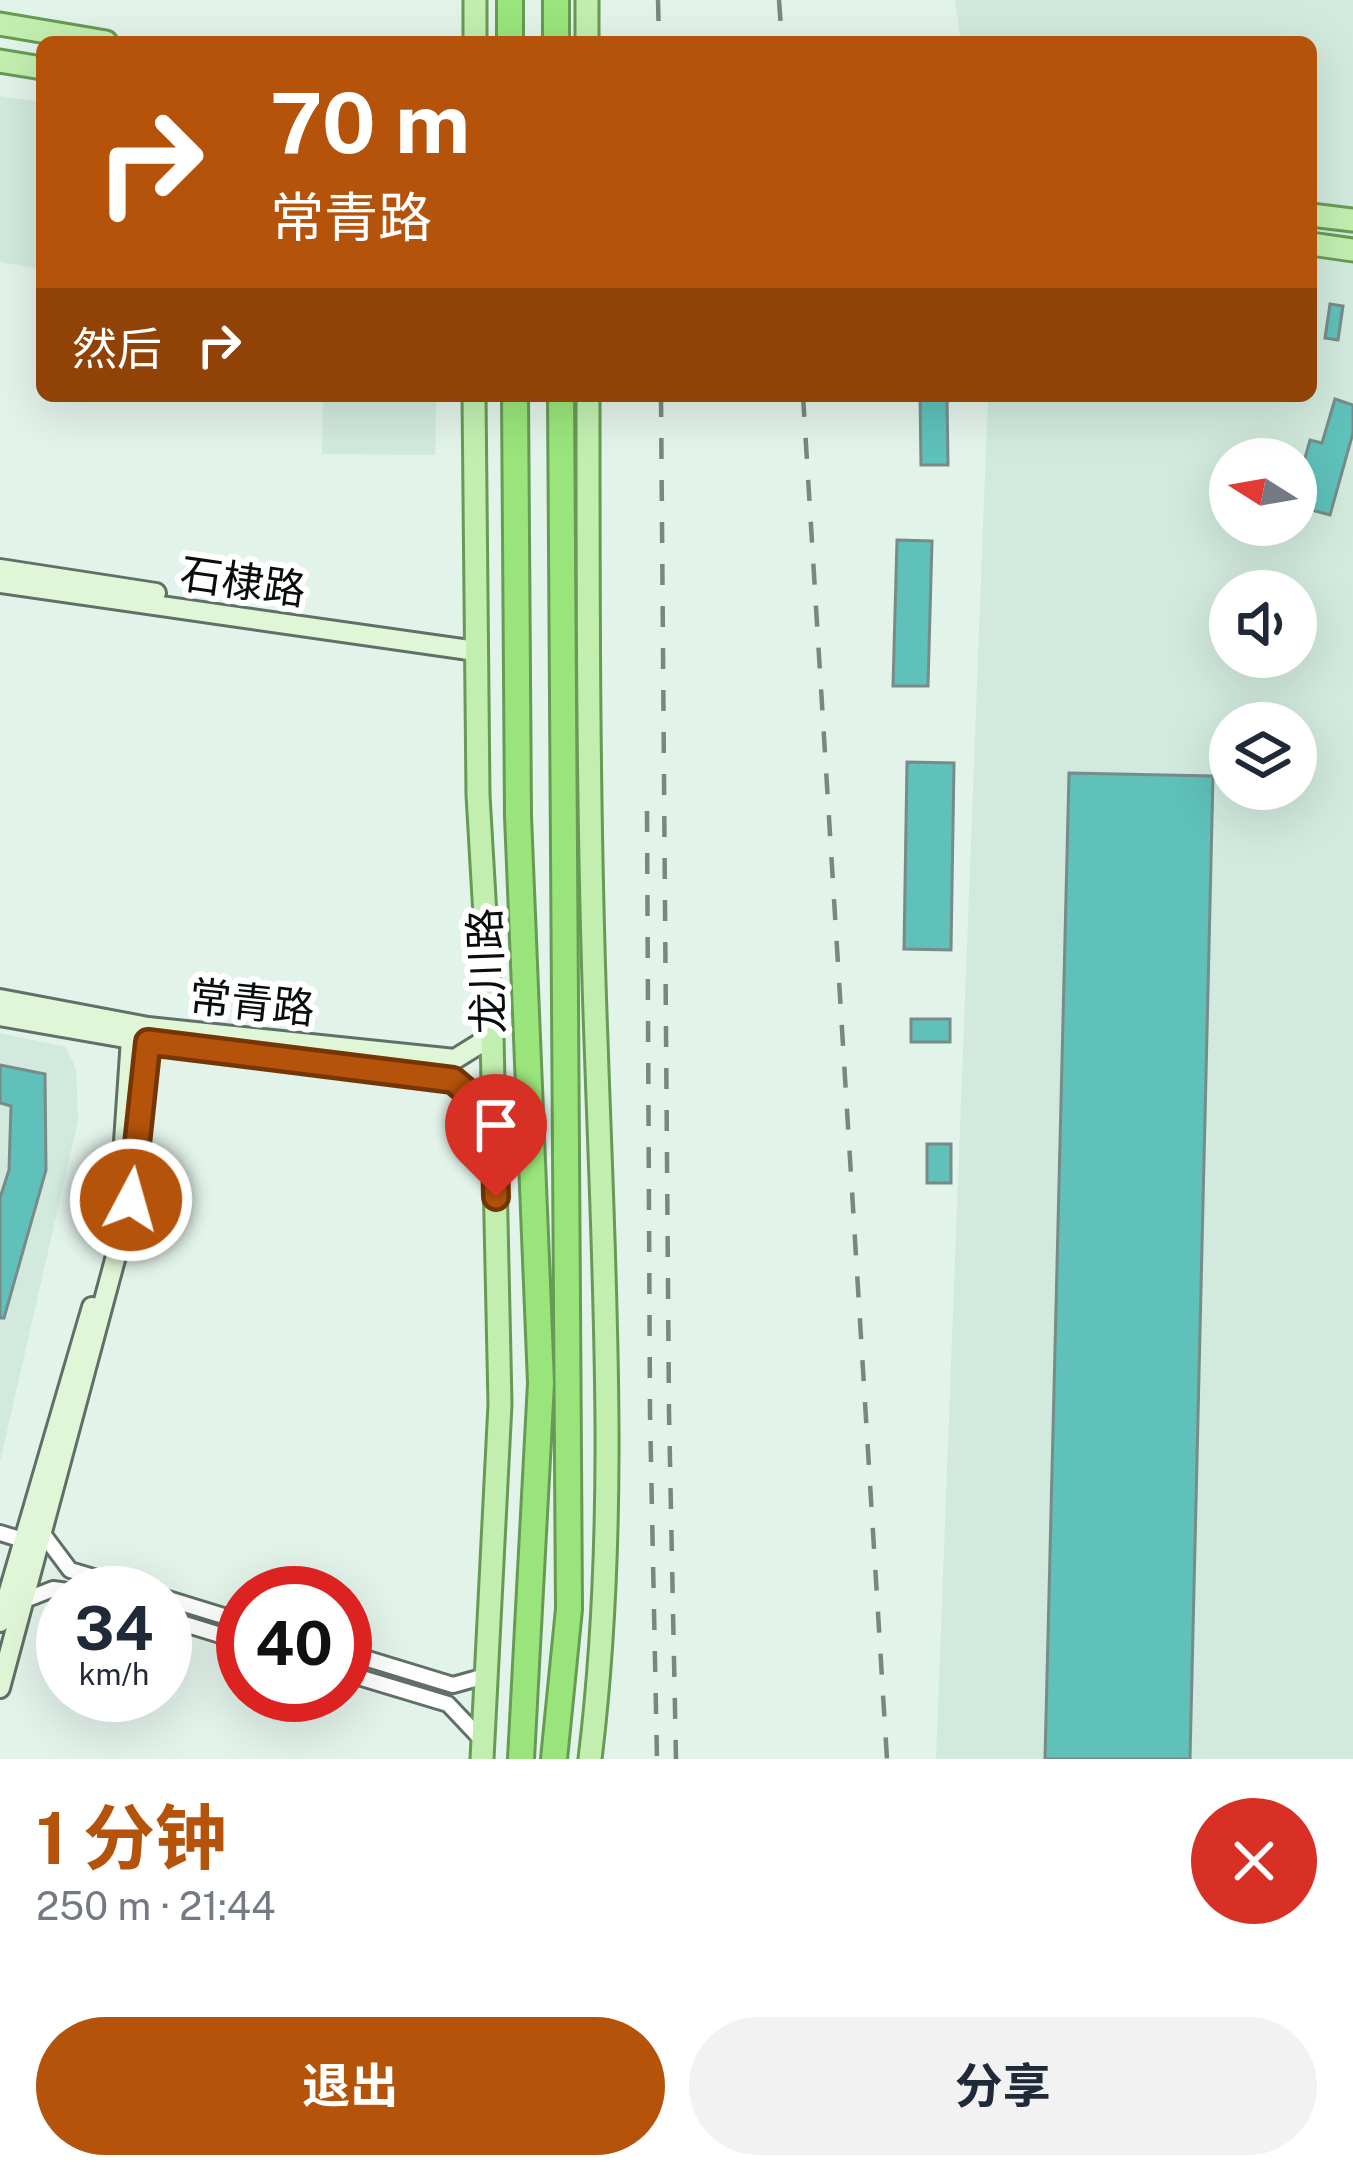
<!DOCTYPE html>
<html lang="zh">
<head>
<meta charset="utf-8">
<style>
	body { margin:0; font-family:"Public Sans","Noto Sans SC",sans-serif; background:#f2f2f3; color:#1f2937; height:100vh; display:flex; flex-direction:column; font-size:45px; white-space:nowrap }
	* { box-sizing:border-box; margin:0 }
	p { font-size:39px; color:#747a83 }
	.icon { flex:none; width:66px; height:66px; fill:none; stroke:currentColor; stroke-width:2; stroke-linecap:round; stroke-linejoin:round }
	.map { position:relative; height:1759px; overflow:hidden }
	.drawer { display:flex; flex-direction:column; background:#fff; flex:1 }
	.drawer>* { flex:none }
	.banner { position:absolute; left:36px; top:36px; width:1281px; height:366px; border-radius:18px; box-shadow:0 12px 48px #0002; background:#b45309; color:#fff; overflow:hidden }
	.needle { width:78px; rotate:281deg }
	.buttons { position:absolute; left:1209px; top:438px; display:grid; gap:24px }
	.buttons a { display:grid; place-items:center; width:108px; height:108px; border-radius:50%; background:#fff; box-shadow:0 12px 48px #0002; font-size:60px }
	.speed { position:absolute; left:36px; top:1566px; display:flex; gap:24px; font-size:60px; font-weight:700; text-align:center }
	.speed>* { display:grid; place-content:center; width:156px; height:156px; border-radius:50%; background:#fff; box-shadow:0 12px 48px #0002; line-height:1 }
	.speed small { font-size:30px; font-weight:400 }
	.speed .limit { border:18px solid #d22; background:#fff; color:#111 }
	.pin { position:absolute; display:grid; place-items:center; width:102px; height:102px; color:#fff; margin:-123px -51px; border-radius:50% 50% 50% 0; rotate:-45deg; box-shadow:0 0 12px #0007 }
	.pin .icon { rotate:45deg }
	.me { position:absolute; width:132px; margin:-66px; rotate:6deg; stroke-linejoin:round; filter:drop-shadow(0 0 9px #0008) }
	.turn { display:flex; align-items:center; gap:42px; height:252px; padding:0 36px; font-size:54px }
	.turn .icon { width:156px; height:156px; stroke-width:2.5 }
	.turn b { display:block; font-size:84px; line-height:102px }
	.then { display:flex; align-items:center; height:114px; padding:0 36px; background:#0003; gap:24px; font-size:45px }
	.round { display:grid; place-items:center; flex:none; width:126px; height:126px; border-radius:63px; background:#f2f2f3 }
	.overview { display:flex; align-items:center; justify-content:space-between; height:204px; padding:0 36px }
	h1 { font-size:72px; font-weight:700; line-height:90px; color:#b45309 }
	.action { display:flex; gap:24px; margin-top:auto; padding:24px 36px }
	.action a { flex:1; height:138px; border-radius:72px; background:#b45309; color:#fff; font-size:48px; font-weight:700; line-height:138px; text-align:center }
	.action a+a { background:#f2f2f3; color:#1f2937 }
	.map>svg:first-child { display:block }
	.built { fill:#d1eadd; fill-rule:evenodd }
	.building { fill:#5fc1ba; stroke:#798b89; stroke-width:3 }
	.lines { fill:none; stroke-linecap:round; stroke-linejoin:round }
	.street-casing { stroke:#606f67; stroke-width:20 }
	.secondary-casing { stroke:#606f67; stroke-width:24 }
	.primary-casing { stroke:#679a54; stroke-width:27 }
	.highway-casing { stroke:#679a54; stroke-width:30 }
	.street { stroke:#fff; stroke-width:14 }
	.secondary { stroke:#e0f7d7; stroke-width:18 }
	.primary { stroke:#c2efb0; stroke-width:21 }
	.highway { stroke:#99e57b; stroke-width:24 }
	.rail { stroke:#7a8680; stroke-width:4.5; stroke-dasharray:21 21; stroke-linecap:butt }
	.route-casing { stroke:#753606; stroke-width:30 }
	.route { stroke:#b45309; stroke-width:21 }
	.labels { text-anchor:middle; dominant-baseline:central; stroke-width:12; stroke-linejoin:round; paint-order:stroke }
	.street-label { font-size:42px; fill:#090e0c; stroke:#fff }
</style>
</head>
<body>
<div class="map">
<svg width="1353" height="1759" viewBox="0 0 1353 1759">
	<rect width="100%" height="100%" fill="#e2f3ea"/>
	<path class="built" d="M955 0H1353V1759H936L988 396H1311V42H961ZM1230 459H1296V525H1230ZM1230 591H1296V657H1230ZM1230 723H1296V789H1230Z
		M0 96 42 102V269L0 262Z
		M323 396H436L435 455 322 454Z
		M0 1033 66 1047 76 1069 78 1120 0 1462Z"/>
	<path class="building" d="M1330 304 1343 306 1338 340 1325 338Z
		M920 396H947L948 465H921Z
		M1335 399 1353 405V433L1330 515 1296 506V490L1310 440 1322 443Z
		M897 540 932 541 928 686H893Z
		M907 762 954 763 951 950 904 949Z
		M1069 773 1213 776 1190 1759H1045Z
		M911 1019H950V1042H911Z
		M0 1065 45 1074 46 1170 4 1318H0V1198L9 1170 11 1106 0 1103Z
		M927 1144H951V1183H927Z"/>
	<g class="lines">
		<g class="street-casing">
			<path id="street" d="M0 1533 23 1540
				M43 1534 70 1570 148 1593
				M165 1598 243 1622
				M25 1600 53 1589 83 1593
				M165 1618 243 1642
				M345 1652 453 1685 489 1675
				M345 1673 448 1704 482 1740"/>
		</g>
		<g class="secondary-casing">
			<path id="secondary" d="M0 569 156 593
				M0 583 476 651
				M0 999 148 1027 455 1059 492 1036
				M0 1016 148 1042 453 1080 494 1115
				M121 1186 132 1024
				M0 1622 92 1307
				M0 1688 131 1200 148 1027"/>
		</g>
		<g class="primary-casing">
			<path id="primary" d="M475 0V42
				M587 0V42
				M0 24 106 42
				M0 61 42 68
				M1311 215 1353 220
				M1311 244 1353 250
				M474 396 478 795 492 1036 500 1404 482 1759
				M588 396C588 611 588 826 596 1041 604 1280 619 1522 590 1759"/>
		</g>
		<g class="highway-casing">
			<path id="highway" d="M510 0V42
				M556 0V42
				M515 396 518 816 541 1383 521 1759
				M554 1759 569 1609 561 396"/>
		</g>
		<use href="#street" class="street"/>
		<use href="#secondary" class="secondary"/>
		<use href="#primary" class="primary"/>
		<use href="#highway" class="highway"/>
		<path class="rail" d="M658 0 659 42
			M779 0 782 42
			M661 396 669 1412 676 1759
			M803 396 887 1759
			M647 811 650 1412 657 1759"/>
	</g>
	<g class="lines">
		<g class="route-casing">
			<path id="route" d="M131 1200 148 1042 453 1080 494 1115 496 1197"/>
		</g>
		<use href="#route" class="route"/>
	</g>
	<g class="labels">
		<g class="street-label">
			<text transform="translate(243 581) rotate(8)">石棣路</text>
			<text transform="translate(486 971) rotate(-92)">龙川路</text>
			<text transform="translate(252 1002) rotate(6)">常青路</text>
		</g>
	</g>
</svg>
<div class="buttons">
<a><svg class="needle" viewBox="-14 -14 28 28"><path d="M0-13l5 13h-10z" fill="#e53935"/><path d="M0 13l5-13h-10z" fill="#747a83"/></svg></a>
<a><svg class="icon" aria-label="sound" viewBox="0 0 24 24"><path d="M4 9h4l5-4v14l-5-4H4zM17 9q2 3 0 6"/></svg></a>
<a><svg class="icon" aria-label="layers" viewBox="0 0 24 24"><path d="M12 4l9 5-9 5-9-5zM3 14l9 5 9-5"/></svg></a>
</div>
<div class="speed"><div>34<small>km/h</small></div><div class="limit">40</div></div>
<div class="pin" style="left:496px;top:1197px;background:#d93025"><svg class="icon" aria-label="arrive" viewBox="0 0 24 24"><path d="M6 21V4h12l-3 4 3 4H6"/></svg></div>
<svg class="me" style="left:131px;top:1200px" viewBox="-20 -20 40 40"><circle r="17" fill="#b45309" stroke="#fff" stroke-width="3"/><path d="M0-11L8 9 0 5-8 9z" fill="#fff"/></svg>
<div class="banner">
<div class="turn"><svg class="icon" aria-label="right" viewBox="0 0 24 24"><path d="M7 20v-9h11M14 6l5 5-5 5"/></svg><div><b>70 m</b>常青路</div></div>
<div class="then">然后<svg class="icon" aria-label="right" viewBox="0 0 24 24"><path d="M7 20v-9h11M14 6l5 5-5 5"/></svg></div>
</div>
</div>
<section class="drawer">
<div class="overview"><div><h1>1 分钟</h1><p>250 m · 21:44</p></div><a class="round" style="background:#d93025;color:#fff"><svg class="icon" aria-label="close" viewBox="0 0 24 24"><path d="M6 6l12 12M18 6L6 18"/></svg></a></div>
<div class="action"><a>退出</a><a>分享</a></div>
</section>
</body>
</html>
